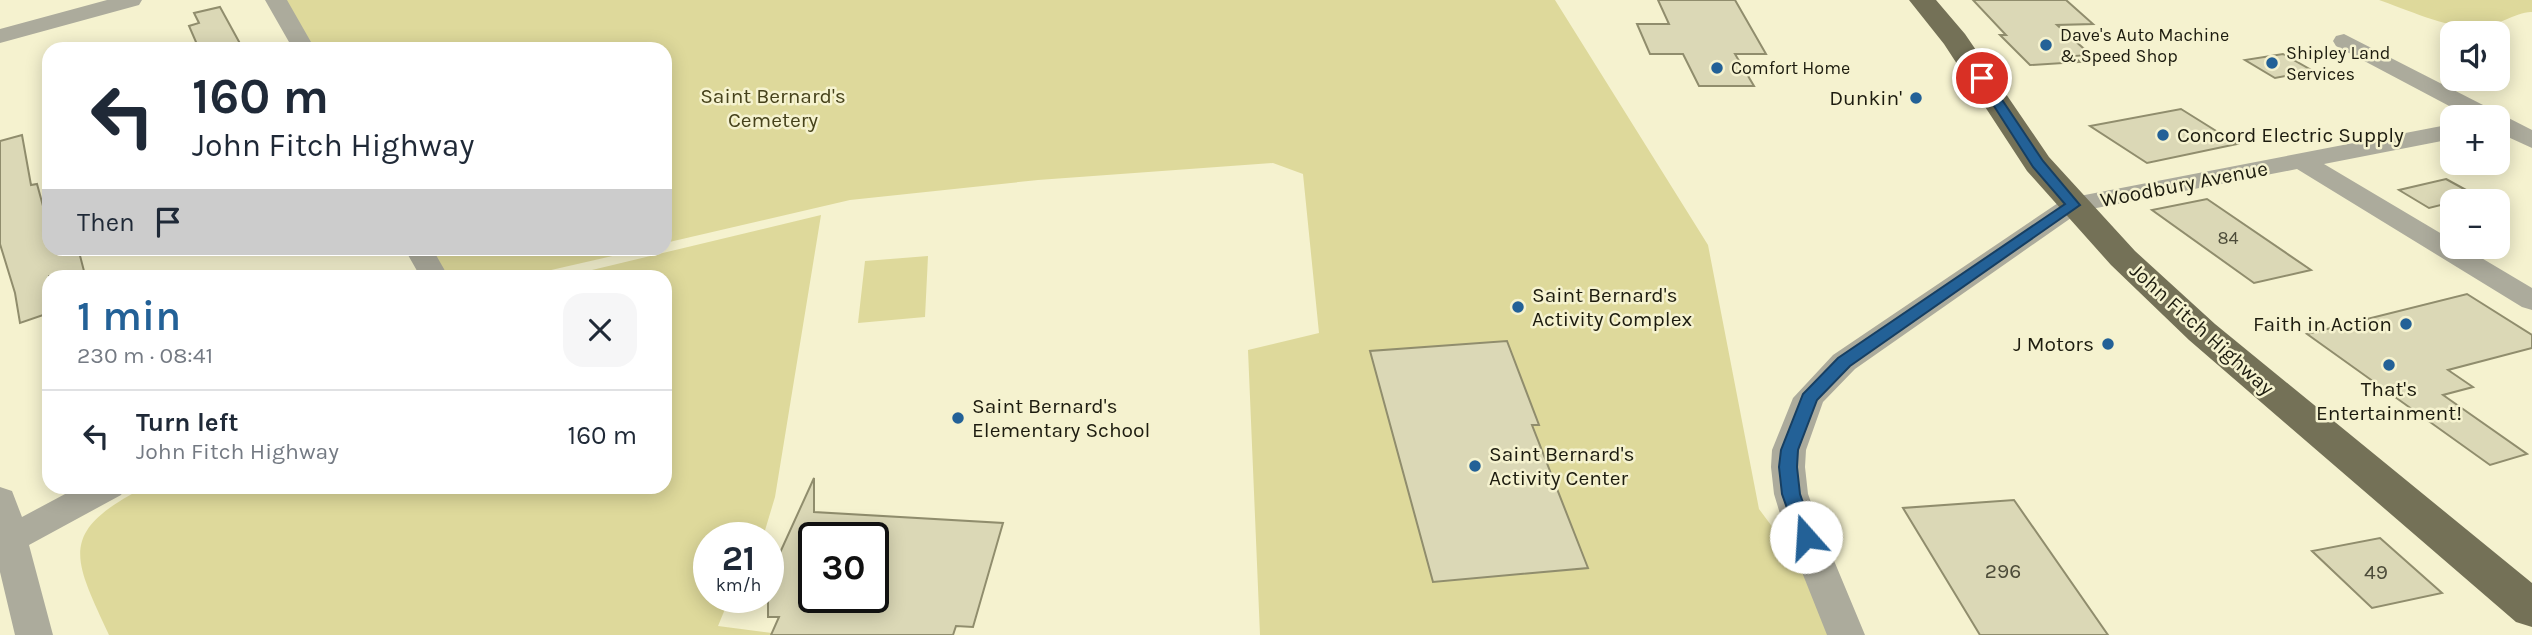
<!DOCTYPE html>
<html lang="en">
<head>
<meta charset="utf-8">
<style>
	body { margin:0; font-family:Karla,sans-serif; background:#f6f6f7; color:#1f2937; height:100vh; display:flex; flex-direction:column; font-size:26px; white-space:nowrap }
	* { box-sizing:border-box; margin:0 }
	p { font-size:23px; color:#747a83 }
	.icon { flex:none; width:38px; height:38px; fill:none; stroke:currentColor; stroke-width:2; stroke-linecap:round; stroke-linejoin:round }
	.map { position:relative; flex:1; overflow:hidden }
	.sheet { position:absolute; left:42px; top:270px; width:630px; height:224px; display:flex; flex-direction:column; background:#fff; border-radius:21px; box-shadow:0 4px 18px #0003 }
	.sheet>* { flex:none }
	.guide { position:absolute; left:42px; top:42px; width:630px; height:214px; border-radius:21px; box-shadow:0 4px 18px #0003; background:#fff; color:#1f2937; overflow:hidden }
	.fabs { position:absolute; left:2440px; top:21px; display:grid; gap:14px }
	.fabs a { display:grid; place-items:center; width:70px; height:70px; border-radius:14px; background:#fff; box-shadow:0 4px 18px #0003; font-size:35px }
	.speed { position:absolute; left:693px; top:522px; display:flex; gap:14px; font-size:35px; font-weight:700; text-align:center }
	.speed>* { display:grid; place-content:center; width:91px; height:91px; border-radius:50%; background:#fff; box-shadow:0 4px 18px #0003; line-height:1 }
	.speed small { font-size:18px; font-weight:400 }
	.speed .limit { border:4px solid #111; border-radius:10px; background:#fff; color:#111 }
	.pin { position:absolute; display:grid; place-items:center; width:60px; height:60px; color:#fff; margin:-30px; border:4px solid #fff; border-radius:50%; box-shadow:0 2px 7px #0007 }
	.me { position:absolute; width:77px; margin:-38px; rotate:341deg; stroke-linejoin:round; filter:drop-shadow(0 0 5px #0008) }
	.turn { display:flex; align-items:center; gap:24px; height:147px; padding:0 35px; font-size:32px }
	.turn .icon { width:91px; height:91px; stroke-width:2.5 }
	.turn b { display:block; font-size:49px; line-height:60px }
	.then { display:flex; align-items:center; height:66px; padding:0 35px; background:#0003; gap:14px; font-size:26px }
	.round { display:grid; place-items:center; flex:none; width:74px; height:74px; border-radius:21px; background:#f6f6f7 }
	.overview { display:flex; align-items:center; justify-content:space-between; height:119px; padding:0 35px }
	h1 { font-size:42px; font-weight:600; line-height:52px; color:#236197 }
	ul { padding:0; list-style:none }
	li { display:flex; align-items:center; gap:21px; height:91px; padding:0 35px; border-top:2px solid #e0e1e3 }
	li div { flex:1 }
	li b { display:block; font-size:26px }
	li em { font-style:normal }
	.map>svg:first-child { display:block }
	.green { fill:#ded99b }
	.building { fill:#dbd8b6; stroke:#908d6d; stroke-width:2; fill-rule:evenodd }
	.lines { fill:none; stroke-linecap:round; stroke-linejoin:round }
	.minor { fill:#acab9c; fill-rule:evenodd }
	.major { fill:#747157; fill-rule:evenodd }
	.route { fill:#236197; stroke:#173f62; stroke-width:2 }
	.poi-dot { fill:#236197; stroke:#f5f2cf; stroke-width:2.5 }
	.labels { text-anchor:middle; dominant-baseline:central; stroke-width:5; stroke-linejoin:round; paint-order:stroke }
	.far-poi-label { font-size:18px; fill:#1d1c0f; stroke:#f5f2cf; text-anchor:start }
	.number-label { font-size:18px; fill:#4c4b39 }
	.park-label { font-size:21px; fill:#46421b; stroke:#f5f2cf }
	.poi-label { font-size:21px; fill:#1d1c0f; stroke:#f5f2cf; text-anchor:start }
	.street-label { font-size:21px; fill:#1d1c0f; stroke:#f5f2cf }
	.near-number-label { font-size:21px; fill:#4c4b39 }
</style>
</head>
<body>
<div class="map">
<svg width="2532" height="635" viewBox="0 0 2532 635">
	<rect width="100%" height="100%" fill="#f5f2cf"/>
	<path class="green" d="M276 0H1555L1708 245 1759 509 1819 590 1846 635H1260L1248 350 1319 333 1303 174 1273 163 1038 180 850 200 665 243V49H304Z
		M2379 0H2532V12C2517 11 2494 29 2474 28 2448 28 2405 9 2379 0Z
		M821 215 775 497 763 537H709V597H730L718 626 772 633 771 635H109C73 557 57 532 145 487L665 486V276H567Z
		M418 249H643L525 276H434Z
		M928 256 925 317 858 323 865 261Z"/>
	<path class="building" d="M1658 0H1735L1766 54H1735L1754 86H1699L1683 54H1650L1637 24H1669Z
		M1973 0H2066L2093 24 2057 25 2091 55 2073 56 2080 62 2030 65 2000 35H2006Z
		M220 7 243 49H199L189 26 199 23 194 13Z
		M2283 54 2313 71 2275 78 2245 60Z
		M2181 109 2237 144 2147 163 2090 126Z
		M22 135 31 185 37 184 49 228V248H78L84 271 66 276H49V313L20 323 15 293 0 244V141Z
		M2446 179 2477 196 2429 208 2399 190Z
		M2207 199 2311 270 2254 283 2152 210Z
		M2467 294 2532 335V348L2448 370 2473 387 2443 395 2527 454 2490 465 2307 334Z
		M1507 341 1539 425H1532L1588 568 1433 582 1370 351Z
		M814 478V512L1003 523 973 627 956 626 953 635H771L779 617H768V579ZM814 537H873V597H814Z
		M2014 500 2108 635H1980L1903 508Z
		M2380 538 2442 593 2372 608 2312 551Z"/>
	<g class="lines">
		<path class="minor" d="M107 0H142L139 5 0 43V29Z
			M265 0H287L315 49H293Z
			M2344 34 2532 130V148L2497 132V117H2470L2336 46 2333 41 2336 36Z
			M2452 124V139L2324 164 2452 240V247H2463L2532 288V310L2522 307 2297 169 2081 211 1855 369 1823 402 1806 450 1805 467 1808 494 1820 527 1865 635H1827L1784 527 1774 494 1771 467 1772 450 1793 398 1833 355 2064 199Z
			M404 248H432L448 276H420Z
			M80 486H126L121 495 29 545 53 635H15L0 572V487L12 491 22 517Z"/>
		<path class="major" d="M1909 0H1936L1965 34 2049 157 2135 251 2215 324 2532 583V627L2516 622 2189 340 2111 265 2027 171 1944 44Z"/>
	</g>
	<path class="route" d="M1982 75 1986 76 2043 161 2080 205 1850 366 1817 400 1798 450 1797 467 1800 494 1815 537 1812 542H1799L1782 494 1779 467 1781 450 1803 394 1838 358 2065 204 2033 167 1976 78Z"/>
	<g class="poi-dot">
		<circle cx="2046" cy="45" r="7"/>
		<circle cx="2272" cy="63" r="7"/>
		<circle cx="1717" cy="68" r="7"/>
		<circle cx="1916" cy="98" r="7"/>
		<circle cx="2163" cy="135" r="7"/>
		<circle cx="1518" cy="307" r="7"/>
		<circle cx="2406" cy="324" r="7"/>
		<circle cx="2108" cy="344" r="7"/>
		<circle cx="2389" cy="365" r="7"/>
		<circle cx="958" cy="418" r="7"/>
		<circle cx="1475" cy="466" r="7"/>
	</g>
	<g class="labels">
		<g class="far-poi-label">
			<text x="2060" y="35">Dave's Auto Machine<tspan x="2060" dy="21">&amp; Speed Shop</tspan></text>
			<text x="2286" y="53">Shipley Land<tspan x="2286" dy="21">Services</tspan></text>
			<text x="1731" y="68">Comfort Home</text>
		</g>
		<g class="number-label">
			<text x="2228" y="238">84</text>
		</g>
		<g class="park-label">
			<text x="773" y="96">Saint Bernard's<tspan x="773" dy="24">Cemetery</tspan></text>
		</g>
		<g class="poi-label">
			<text x="1902" y="98" text-anchor="end">Dunkin'</text>
			<text x="2177" y="135">Concord Electric Supply</text>
			<text x="1532" y="295">Saint Bernard's<tspan x="1532" dy="24">Activity Complex</tspan></text>
			<text x="2392" y="324" text-anchor="end">Faith in Action</text>
			<text x="2094" y="344" text-anchor="end">J Motors</text>
			<text x="2389" y="389" text-anchor="middle">That's<tspan x="2389" dy="24">Entertainment!</tspan></text>
			<text x="972" y="406">Saint Bernard's<tspan x="972" dy="24">Elementary School</tspan></text>
			<text x="1489" y="454">Saint Bernard's<tspan x="1489" dy="24">Activity Center</tspan></text>
		</g>
		<g class="street-label">
			<text transform="translate(2184 184) rotate(-11)">Woodbury Avenue</text>
			<text transform="translate(2202 329) rotate(42)">John Fitch Highway</text>
		</g>
		<g class="near-number-label">
			<text x="2003" y="571">296</text>
			<text x="2376" y="572">49</text>
		</g>
	</g>
</svg>
<div class="fabs">
<a><svg class="icon" aria-label="sound" viewBox="0 0 24 24"><path d="M4 9h4l5-4v14l-5-4H4zM17 9q2 3 0 6"/></svg></a>
<a>+</a>
<a>−</a>
</div>
<div class="speed"><div>21<small>km/h</small></div><div class="limit">30</div></div>
<div class="pin" style="left:1982px;top:78px;background:#d93025"><svg class="icon" aria-label="arrive" viewBox="0 0 24 24"><path d="M6 21V4h12l-3 4 3 4H6"/></svg></div>
<svg class="me" style="left:1806px;top:537px" viewBox="-20 -20 40 40"><circle r="19" fill="#fff"/><path d="M0-13L10 11 0 6-10 11z" fill="#236197"/></svg>
<div class="guide">
<div class="turn"><svg class="icon" aria-label="left" viewBox="0 0 24 24"><path d="M17 20v-9H6M10 6l-5 5 5 5"/></svg><div><b>160 m</b>John Fitch Highway</div></div>
<div class="then">Then<svg class="icon" aria-label="arrive" viewBox="0 0 24 24"><path d="M6 21V4h12l-3 4 3 4H6"/></svg></div>
</div>
<section class="sheet">
<div class="overview"><div><h1>1 min</h1><p>230 m · 08:41</p></div><a class="round"><svg class="icon" aria-label="close" viewBox="0 0 24 24"><path d="M6 6l12 12M18 6L6 18"/></svg></a></div>
<ul>
<li><svg class="icon" aria-label="left" viewBox="0 0 24 24"><path d="M17 20v-9H6M10 6l-5 5 5 5"/></svg><div><b>Turn left</b><p>John Fitch Highway</p></div><em>160 m</em></li>
</ul>
</section>
</div>
</body>
</html>
